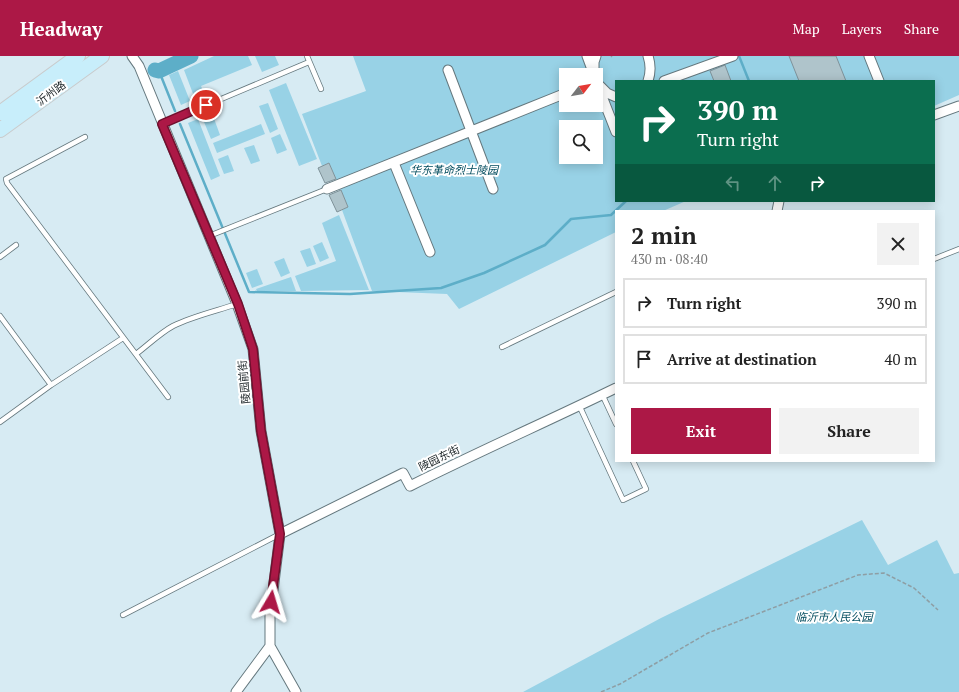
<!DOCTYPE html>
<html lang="en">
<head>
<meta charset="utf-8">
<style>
	body { margin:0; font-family:"PT Serif","Noto Sans SC",serif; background:#f2f2f2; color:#222; height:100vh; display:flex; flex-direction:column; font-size:15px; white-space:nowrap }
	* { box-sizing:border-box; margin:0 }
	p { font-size:13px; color:#767676 }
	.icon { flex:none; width:22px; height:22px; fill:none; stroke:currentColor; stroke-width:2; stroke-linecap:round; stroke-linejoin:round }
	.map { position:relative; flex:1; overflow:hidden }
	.sheet { position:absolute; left:615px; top:154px; width:320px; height:252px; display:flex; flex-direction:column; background:#fff; border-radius:0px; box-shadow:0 2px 10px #0003 }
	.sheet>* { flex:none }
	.top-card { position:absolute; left:615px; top:24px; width:320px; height:122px; border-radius:0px; box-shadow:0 2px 10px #0003; background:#0b6e4f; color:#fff; overflow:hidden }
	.needle { width:26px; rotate:59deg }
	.tools { position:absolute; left:559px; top:12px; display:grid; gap:8px }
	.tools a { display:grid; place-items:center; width:44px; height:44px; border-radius:0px; background:#fff; box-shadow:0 2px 10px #0003; font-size:20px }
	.pin { position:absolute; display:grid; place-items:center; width:34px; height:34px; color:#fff; margin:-17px; border:2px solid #fff; border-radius:50%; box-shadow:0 1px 4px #0007 }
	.me { position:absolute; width:44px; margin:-22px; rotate:7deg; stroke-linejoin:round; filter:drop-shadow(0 0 3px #0008) }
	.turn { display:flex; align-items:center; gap:14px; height:84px; padding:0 16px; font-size:18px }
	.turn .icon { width:52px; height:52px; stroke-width:2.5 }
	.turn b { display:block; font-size:28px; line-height:34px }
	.lanes { display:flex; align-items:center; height:38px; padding:0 16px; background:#0003; justify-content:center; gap:20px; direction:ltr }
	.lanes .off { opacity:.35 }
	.round { display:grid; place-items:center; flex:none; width:42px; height:42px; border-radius:0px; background:#f2f2f2 }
	.summary { display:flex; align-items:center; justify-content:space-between; height:68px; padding:0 16px }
	h1 { font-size:24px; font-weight:600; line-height:30px }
	.action { display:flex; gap:8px; margin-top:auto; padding:8px 16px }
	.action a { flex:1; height:46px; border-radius:0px; background:#ac1846; color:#fff; font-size:16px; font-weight:600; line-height:46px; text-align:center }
	.action a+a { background:#f2f2f2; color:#222 }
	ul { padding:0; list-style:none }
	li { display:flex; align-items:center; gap:12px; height:50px; margin:0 8px 6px; padding:0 8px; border:2px solid #e0e0e0; border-radius:0px }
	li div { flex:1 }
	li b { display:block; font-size:15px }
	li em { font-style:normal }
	header { display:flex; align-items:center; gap:24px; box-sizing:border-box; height:56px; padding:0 20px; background:#ac1846; color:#fff }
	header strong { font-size:19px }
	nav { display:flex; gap:22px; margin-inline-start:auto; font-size:14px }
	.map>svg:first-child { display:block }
	.green { fill:#98d2e6; fill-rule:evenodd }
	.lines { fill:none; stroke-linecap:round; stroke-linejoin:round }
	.stream { stroke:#5daec8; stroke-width:2.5 }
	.river { stroke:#5daec8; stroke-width:15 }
	.building { fill:#afc4cb; stroke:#7f9299 }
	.lane-casing { stroke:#65787e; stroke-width:6 }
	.street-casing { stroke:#65787e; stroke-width:11 }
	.primary-casing { stroke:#c9cbcc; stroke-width:16 }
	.path { stroke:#8e9ea4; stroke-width:1.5; stroke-dasharray:4 2; stroke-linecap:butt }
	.lane { stroke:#fff; stroke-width:4.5 }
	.street { stroke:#fff; stroke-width:9 }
	.primary { stroke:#c8eefb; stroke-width:14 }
	.route-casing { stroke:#70102e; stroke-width:10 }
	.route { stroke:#ac1846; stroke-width:7 }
	.labels { text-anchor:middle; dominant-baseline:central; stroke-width:4; stroke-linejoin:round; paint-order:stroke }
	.street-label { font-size:11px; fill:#20282b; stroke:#fff }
	.park-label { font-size:11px; font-style:italic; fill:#004b5d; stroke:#fff }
</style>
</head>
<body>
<header>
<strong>Headway</strong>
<nav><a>Map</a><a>Layers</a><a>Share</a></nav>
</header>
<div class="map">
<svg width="959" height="636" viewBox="0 0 959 636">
	<rect width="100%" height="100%" fill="#d7ebf3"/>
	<path class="green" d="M214 0H248L252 9 201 30 205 39 195 43 184 14Z
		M255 0H275L279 9 262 16Z
		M353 0H959V39L934 50V25H616V145H686L663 155H616V176L459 253 447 238 372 235 342 154 348 151 329 107 322 110 302 58 366 35ZM566 19H596V49H566ZM566 71H596V101H566Z
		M178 15 190 45 181 49 169 19Z
		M286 27 317 103 299 110 269 34Z
		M268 47 278 73 270 77 259 50Z
		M212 57 220 79 211 83 202 61Z
		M198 63 220 120 211 124 188 67Z
		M261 68 265 78 217 97 213 87Z
		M280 78 287 94 277 98 271 82Z
		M254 89 260 105 251 108 244 92Z
		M228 99 234 115 224 118 218 103Z
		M339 159 369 234 301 235 295 220 336 205 322 167Z
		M322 186 329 202 320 206 313 190Z
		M310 192 316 208 307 211 300 195Z
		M284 202 290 217 281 221 274 206Z
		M257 213 263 228 252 232 246 217Z
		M291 221 296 235H257L256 233Z
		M862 464 888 509 937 484 954 518 959 517V636H523L661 562Z"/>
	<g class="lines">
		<path class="stream" d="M739 0 749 25
			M159 15 175 55
			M180 68 249 236 350 238 441 232 484 217 545 189 571 163 611 159 626 145"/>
		<path class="river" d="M155 14 159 15 191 0"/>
	</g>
	<path class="building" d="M789 0H836L846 25H799Z
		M725 9 731 25H714L710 15Z
		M329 107 336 123 325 127 318 112Z
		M341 134 348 151 337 156 329 139Z"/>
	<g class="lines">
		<g class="lane-casing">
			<path id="lane" d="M307 0 321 33
				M162 68 309 6
				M85 81 6 123 7 127 168 341
				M209 180 327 133
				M0 201 16 189
				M934 203 959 193
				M0 260 51 329
				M502 291 616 236
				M136 298C148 289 160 277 173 270 193 260 216 255 237 248
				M602 338 616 368
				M579 349 623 444 646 433 633 405
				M0 366 51 329 123 282
				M123 559 280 478"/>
		</g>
		<g class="street-casing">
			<path id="street" d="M132 0 139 10 237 248 253 293 261 375 280 478 270 559V590L236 636
				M587 0 594 19
				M869 0 879 25
				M448 14 493 133
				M594 16V6L596 0
				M596 25 616 76
				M648 25C651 16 651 9 648 0
				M664 25 733 0
				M599 29 607 37 616 41
				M934 59 959 50
				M394 107 430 196
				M327 133 566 37
				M777 155 779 145
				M280 478 403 417 410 430C478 396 548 365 616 332
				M270 590 296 636"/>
		</g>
		<g class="primary-casing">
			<path id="primary" d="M0 57 78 0
				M0 74 102 0"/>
		</g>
		<path class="path" d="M611 0 612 1
			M601 636 620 628 708 577 858 519 884 517 914 532 938 554"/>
		<use href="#lane" class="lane"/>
		<use href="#street" class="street"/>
		<use href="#primary" class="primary"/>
	</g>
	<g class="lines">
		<g class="route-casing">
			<path id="route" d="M206 49 162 68 238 248 253 293 261 375 280 478 271 546"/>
		</g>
		<use href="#route" class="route"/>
	</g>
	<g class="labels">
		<g class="street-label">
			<text transform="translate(51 37) rotate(-36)">沂州路</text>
			<text transform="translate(244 326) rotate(-95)">陵园前街</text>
			<text transform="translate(439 402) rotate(-26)">陵园东街</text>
		</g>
		<g class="park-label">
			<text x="454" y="114">华东革命烈士陵园</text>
			<text x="834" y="561">临沂市人民公园</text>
		</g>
	</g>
</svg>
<div class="tools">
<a><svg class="needle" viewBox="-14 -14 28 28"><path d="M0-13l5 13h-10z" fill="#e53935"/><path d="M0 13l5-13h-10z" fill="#767676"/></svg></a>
<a><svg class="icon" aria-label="search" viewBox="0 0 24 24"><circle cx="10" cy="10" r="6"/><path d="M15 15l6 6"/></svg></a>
</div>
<div class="pin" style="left:206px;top:49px;background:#d93025"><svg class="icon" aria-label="arrive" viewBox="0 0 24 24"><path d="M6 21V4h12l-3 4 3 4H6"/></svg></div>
<svg class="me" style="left:271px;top:546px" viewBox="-20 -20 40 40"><path d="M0-17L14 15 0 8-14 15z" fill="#ac1846" stroke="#fff" stroke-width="4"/></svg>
<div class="top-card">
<div class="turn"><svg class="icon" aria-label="right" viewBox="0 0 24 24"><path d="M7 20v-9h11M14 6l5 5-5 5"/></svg><div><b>390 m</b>Turn right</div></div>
<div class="lanes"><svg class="icon off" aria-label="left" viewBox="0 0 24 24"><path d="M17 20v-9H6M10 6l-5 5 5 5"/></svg><svg class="icon off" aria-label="ahead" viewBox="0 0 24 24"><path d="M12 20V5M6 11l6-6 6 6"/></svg><svg class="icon" aria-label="right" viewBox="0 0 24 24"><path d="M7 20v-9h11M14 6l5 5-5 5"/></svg></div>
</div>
<section class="sheet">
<div class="summary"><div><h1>2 min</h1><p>430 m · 08:40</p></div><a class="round"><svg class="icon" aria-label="close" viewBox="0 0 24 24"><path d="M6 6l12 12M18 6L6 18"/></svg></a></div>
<ul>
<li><svg class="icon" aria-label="right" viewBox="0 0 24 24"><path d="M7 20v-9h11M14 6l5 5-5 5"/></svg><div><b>Turn right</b></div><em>390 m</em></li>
<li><svg class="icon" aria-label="arrive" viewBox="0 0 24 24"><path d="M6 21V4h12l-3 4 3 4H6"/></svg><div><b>Arrive at destination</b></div><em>40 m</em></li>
</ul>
<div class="action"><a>Exit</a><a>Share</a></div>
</section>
</div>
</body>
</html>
